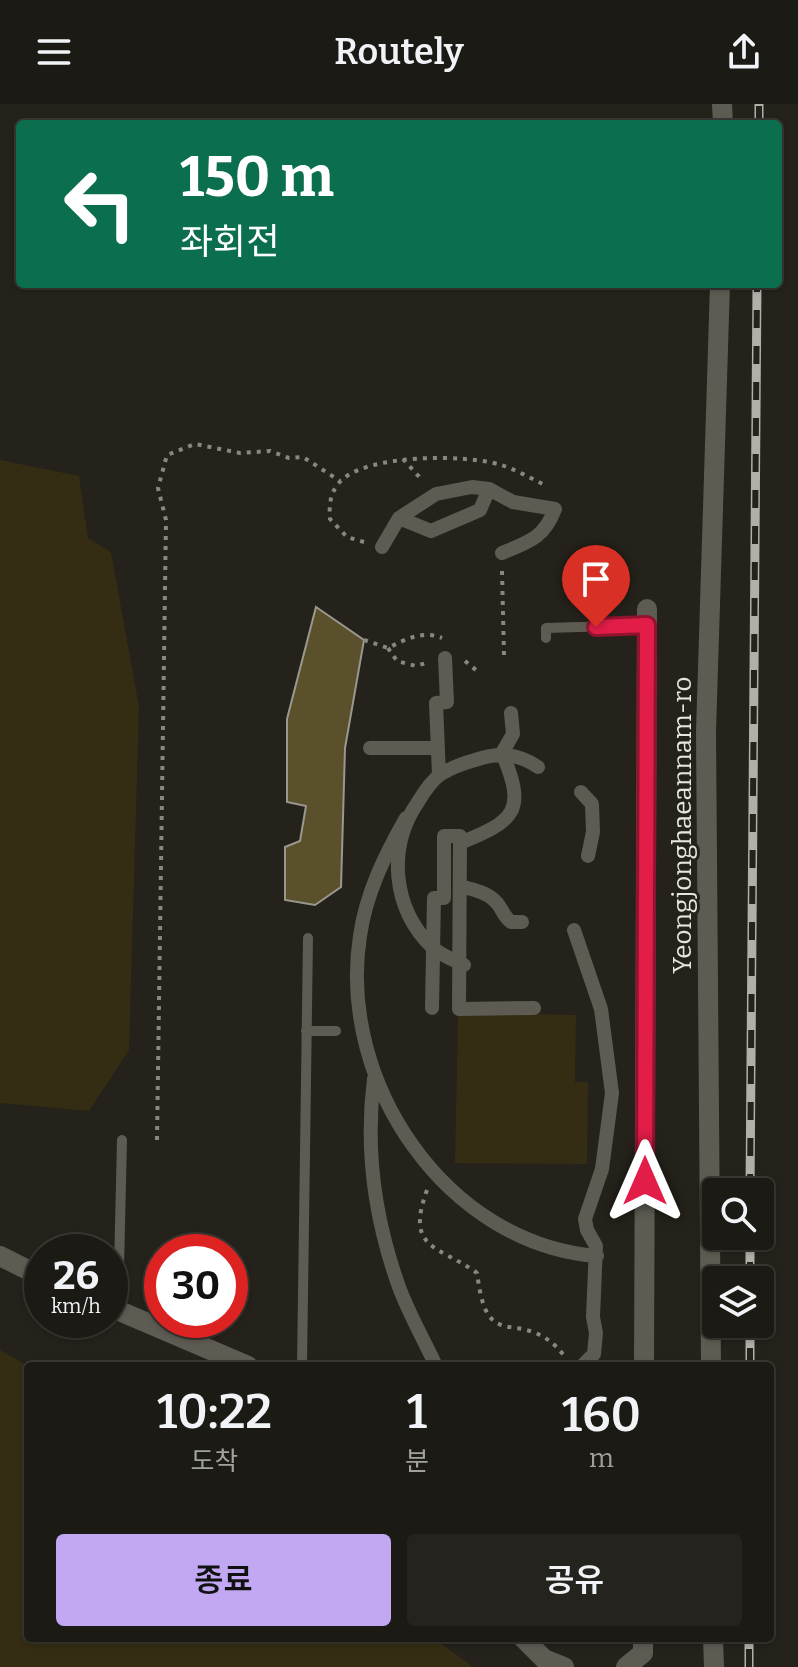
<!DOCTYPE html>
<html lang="ko">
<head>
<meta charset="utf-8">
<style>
	body { margin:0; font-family:Bitter,"Noto Sans KR",serif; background:#24231d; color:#f1f3f6; height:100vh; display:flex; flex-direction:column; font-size:30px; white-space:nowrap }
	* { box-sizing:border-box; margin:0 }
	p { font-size:26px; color:#a0a1a0 }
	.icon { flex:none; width:44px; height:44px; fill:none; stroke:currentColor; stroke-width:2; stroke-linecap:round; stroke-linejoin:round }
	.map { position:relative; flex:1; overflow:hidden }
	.side { position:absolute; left:24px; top:1258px; width:750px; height:280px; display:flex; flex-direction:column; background:#1b1a14; border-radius:8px; box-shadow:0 2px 6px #0004,0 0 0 2px #393834 }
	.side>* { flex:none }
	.guide { position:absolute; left:16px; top:16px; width:766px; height:168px; border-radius:8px; box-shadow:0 2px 6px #0004,0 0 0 2px #393834; background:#0b6e4f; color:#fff; overflow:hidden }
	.buttons { position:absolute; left:702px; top:1074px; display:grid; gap:16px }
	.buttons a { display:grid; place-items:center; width:72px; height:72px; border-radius:8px; background:#1b1a14; box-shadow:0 2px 6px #0004,0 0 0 2px #393834; font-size:40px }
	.speed { position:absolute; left:24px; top:1130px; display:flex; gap:16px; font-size:40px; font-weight:700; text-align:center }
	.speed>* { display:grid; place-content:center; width:104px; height:104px; border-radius:50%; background:#1b1a14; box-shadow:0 2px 6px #0004,0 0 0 2px #393834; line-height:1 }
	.speed small { font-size:20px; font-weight:400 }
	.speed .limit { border:12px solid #d22; background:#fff; color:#111 }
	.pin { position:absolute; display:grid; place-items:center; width:68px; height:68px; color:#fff; margin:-82px -34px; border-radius:50% 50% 50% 0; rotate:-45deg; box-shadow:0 0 8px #0007 }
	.pin .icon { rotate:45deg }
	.me { position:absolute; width:88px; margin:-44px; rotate:0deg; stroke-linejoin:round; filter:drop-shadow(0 0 6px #0008) }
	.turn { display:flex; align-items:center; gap:28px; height:168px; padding:0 32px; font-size:36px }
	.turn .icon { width:104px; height:104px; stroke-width:2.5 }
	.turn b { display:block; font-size:56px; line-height:68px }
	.eta { display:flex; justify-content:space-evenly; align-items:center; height:136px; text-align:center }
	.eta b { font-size:48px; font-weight:600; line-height:56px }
	.action { display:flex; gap:16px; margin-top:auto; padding:16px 32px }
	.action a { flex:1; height:92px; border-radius:8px; background:#c2a8f2; color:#111; font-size:32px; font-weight:600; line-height:92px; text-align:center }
	.action a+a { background:#24231d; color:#f1f3f6 }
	header { display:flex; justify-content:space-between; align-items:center; height:104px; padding:0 32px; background:#1b1a14; font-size:36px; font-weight:600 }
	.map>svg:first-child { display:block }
	.green { fill:#342d13 }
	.building { fill:#5a512c; stroke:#99978e; stroke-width:2 }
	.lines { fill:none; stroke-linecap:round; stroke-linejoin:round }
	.path { stroke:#898781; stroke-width:4; stroke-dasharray:4 6; stroke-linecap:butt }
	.service { stroke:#5d5b52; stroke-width:10 }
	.pedestrian { stroke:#5d5b52; stroke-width:14 }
	.minor { stroke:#5d5b52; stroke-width:20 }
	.rail-casing { stroke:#b1afaa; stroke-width:9 }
	.rail { stroke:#24221a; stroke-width:6; stroke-dasharray:18; stroke-linecap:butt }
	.route-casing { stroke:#92132f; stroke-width:20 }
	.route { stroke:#e11d48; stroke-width:14 }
	.labels { text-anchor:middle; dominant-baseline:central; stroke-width:6; stroke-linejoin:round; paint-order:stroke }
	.street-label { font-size:26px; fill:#e6e5e0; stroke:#24221a }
</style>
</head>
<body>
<header><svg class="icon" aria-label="menu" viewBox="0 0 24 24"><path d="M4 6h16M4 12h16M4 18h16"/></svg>Routely<svg class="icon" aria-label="share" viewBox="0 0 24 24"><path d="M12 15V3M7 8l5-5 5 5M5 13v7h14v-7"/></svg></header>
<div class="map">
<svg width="798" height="1563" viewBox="0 0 798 1563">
	<rect width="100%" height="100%" fill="#24221a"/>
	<path class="green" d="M0 356 79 372 88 434 111 448 139 603 129 946 89 1007 0 999Z
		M458 909 576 911 575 978H588L587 1060 455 1059Z
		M0 1246 28 1262V1534H434L473 1563H0Z"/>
	<path class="building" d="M316 503 364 536 345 644 341 783 315 801 285 796V743L300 737 306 702 287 698V615Z"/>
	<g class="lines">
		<path class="path" d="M403 355 423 377
			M364 438 347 433 330 415C329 402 330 390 338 380 362 349 467 350 501 361 517 366 532 375 547 382
			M502 467 504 552
			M364 536 388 544C406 535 423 526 442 534
			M388 544 397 557 416 562 426 559
			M465 557 476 566
			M157 1036 166 416 158 384 167 351 195 340 240 349 270 347 289 354 303 353 340 377
			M427 1086C405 1146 438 1141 477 1169 479 1182 481 1200 489 1212 500 1226 516 1222 530 1227 546 1232 556 1241 566 1254"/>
		<path class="service" d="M546 534V524L647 521
			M306 927H336
			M118 1206 122 1036
			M302 1262 308 834"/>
		<path class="pedestrian" d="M399 414 431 427 480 406 489 385
			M382 443 399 414 436 390 472 383 489 385 513 398 555 405C544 434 529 438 502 449
			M370 644H438
			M439 671 436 599 447 598 445 554
			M581 688 592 700 593 728 588 752
			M406 714C385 751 366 789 360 832 337 978 446 1140 597 1152
			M460 739C515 717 527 707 502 649L513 630 511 609
			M460 782C471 785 487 788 496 798 502 804 503 812 511 818H522
			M574 826 601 905 612 989 602 1065 585 1115 587 1126 596 1142 593 1213 596 1229 594 1250 582 1262
			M464 861C454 856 440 851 432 843 392 804 387 743 418 698 424 688 432 676 441 670 451 664 464 659 475 656 499 648 517 649 538 663
			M432 904 434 794H444V732H460L459 905 534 904
			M374 975C365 1045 375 1116 399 1183 409 1210 424 1236 436 1262"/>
		<path class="minor" d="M722 0 723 20
			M0 1152 42 1173
			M110 1203 248 1262
			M644 1262 647 505
			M711 1262 706 628 720 180
			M523 1534 544 1555 564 1563
			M713 1534 714 1563
			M626 1563 643 1549V1534"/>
		<g class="rail-casing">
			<path id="rail" d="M759 20V0
				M750 1088 757 180
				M750 1176V1132
				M750 1262V1220
				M749 1563V1534"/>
		</g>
		<use href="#rail" class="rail"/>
	</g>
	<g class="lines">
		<g class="route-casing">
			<path id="route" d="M596 523 647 521 645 1077"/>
		</g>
		<use href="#route" class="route"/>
	</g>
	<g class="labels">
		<g class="street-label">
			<text transform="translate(682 721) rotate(-90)">Yeongjonghaeannam-ro</text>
		</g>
	</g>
</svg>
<div class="buttons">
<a><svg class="icon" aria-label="search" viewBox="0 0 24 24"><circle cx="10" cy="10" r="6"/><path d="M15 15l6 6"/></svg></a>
<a><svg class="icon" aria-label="layers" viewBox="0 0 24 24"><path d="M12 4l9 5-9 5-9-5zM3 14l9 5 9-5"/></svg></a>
</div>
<div class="speed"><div>26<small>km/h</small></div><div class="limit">30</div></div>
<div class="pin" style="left:596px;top:523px;background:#d93025"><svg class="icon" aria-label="arrive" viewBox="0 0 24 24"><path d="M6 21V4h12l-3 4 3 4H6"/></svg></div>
<svg class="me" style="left:645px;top:1077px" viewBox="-20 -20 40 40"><path d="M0-17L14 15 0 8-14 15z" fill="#e11d48" stroke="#fff" stroke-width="4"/></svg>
<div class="guide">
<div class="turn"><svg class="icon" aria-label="left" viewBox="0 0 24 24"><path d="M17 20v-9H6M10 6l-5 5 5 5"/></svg><div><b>150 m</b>좌회전</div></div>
</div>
<section class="side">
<div class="eta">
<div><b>10:22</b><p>도착</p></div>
<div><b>1</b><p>분</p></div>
<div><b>160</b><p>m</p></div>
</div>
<div class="action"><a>종료</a><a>공유</a></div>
</section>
</div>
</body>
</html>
